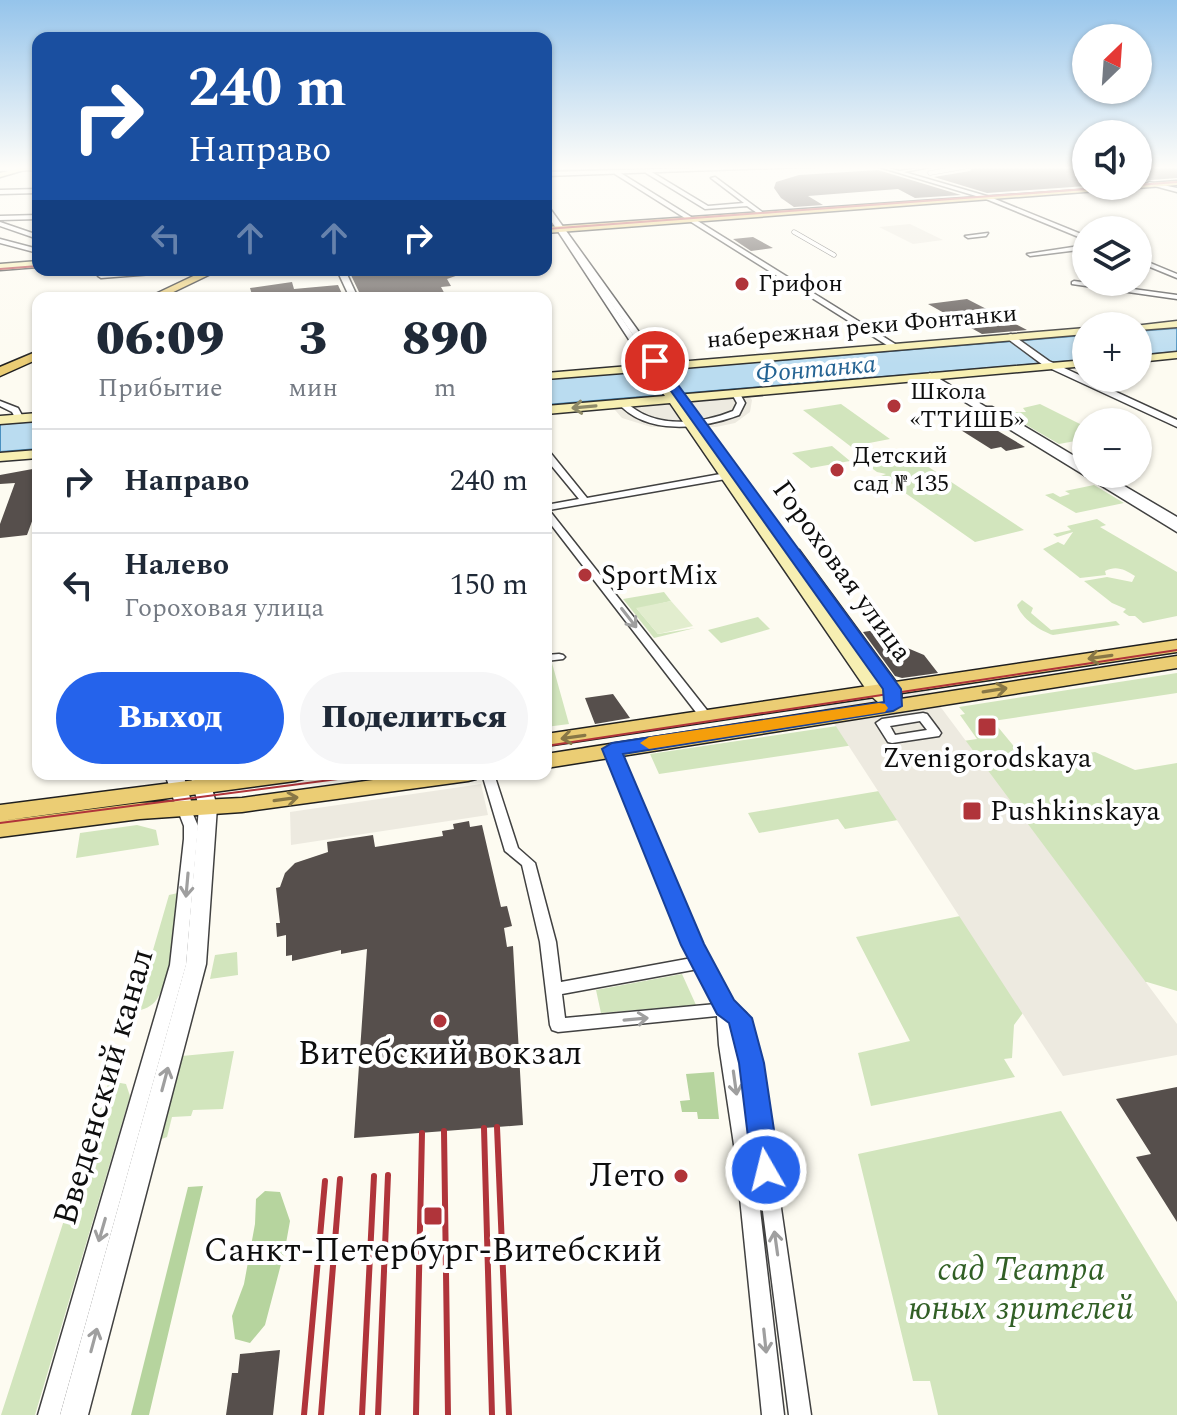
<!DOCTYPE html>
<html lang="ru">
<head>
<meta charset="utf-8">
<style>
	body { margin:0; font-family:Spectral,serif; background:#f6f6f7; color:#1f2937; height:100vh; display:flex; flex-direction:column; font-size:30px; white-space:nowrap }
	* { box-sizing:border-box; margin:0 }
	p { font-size:26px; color:#747a83 }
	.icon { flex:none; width:44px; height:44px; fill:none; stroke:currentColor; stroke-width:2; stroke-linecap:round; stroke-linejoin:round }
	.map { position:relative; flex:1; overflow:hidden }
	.details { position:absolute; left:32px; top:292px; width:520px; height:488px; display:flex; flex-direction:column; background:#fff; border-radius:16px; box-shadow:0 2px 6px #0004 }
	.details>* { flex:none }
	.top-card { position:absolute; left:32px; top:32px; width:520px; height:244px; border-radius:16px; box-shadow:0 2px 6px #0004; background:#1a4fa0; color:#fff; overflow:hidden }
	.needle { width:52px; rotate:25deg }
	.fabs { position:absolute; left:1072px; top:24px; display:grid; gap:16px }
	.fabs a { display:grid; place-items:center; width:80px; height:80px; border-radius:50%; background:#fff; box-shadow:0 2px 6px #0004; font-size:40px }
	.pin { position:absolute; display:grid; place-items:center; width:68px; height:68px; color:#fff; margin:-34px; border:4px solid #fff; border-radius:50%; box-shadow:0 2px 8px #0007 }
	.me { position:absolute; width:88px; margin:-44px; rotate:352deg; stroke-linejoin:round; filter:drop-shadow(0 0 6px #0008) }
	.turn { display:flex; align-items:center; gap:28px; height:168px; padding:0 24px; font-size:36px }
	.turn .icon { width:104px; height:104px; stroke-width:2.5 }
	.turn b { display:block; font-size:56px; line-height:68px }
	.lanes { display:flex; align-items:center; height:76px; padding:0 24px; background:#0003; justify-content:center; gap:40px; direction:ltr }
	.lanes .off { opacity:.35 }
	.eta { display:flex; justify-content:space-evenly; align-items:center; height:136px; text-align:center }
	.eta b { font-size:48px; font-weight:800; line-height:56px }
	.button { display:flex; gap:16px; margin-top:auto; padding:16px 24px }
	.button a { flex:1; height:92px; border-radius:48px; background:#2563eb; color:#fff; font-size:32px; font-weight:800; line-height:92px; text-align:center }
	.button a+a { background:#f6f6f7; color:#1f2937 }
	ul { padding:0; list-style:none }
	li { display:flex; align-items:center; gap:24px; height:104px; padding:0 24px; border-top:2px solid #e0e1e3 }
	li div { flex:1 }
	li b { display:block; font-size:30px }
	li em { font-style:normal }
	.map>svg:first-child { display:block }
	.green { fill:#d2e5bd }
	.forest { fill:#b6d49e }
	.pitch { fill:#e2edce }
	.plaza { fill:#edeae0 }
	.water { fill:#badcf0; stroke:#4990c0; stroke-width:2 }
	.building { fill:#564f4c }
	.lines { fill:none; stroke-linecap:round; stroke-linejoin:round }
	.pedestrian-casing { stroke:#414141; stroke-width:5 }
	.minor-casing { stroke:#414141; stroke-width:3 }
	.tertiary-casing { stroke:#414141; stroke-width:3 }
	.secondary-casing { stroke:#303030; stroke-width:3 }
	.primary-casing { stroke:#1f1f1f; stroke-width:3 }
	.pedestrian { stroke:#fff; stroke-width:4 }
	.minor { fill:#fff; fill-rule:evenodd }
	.tertiary { fill:#fff; fill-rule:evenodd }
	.secondary { fill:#f7efb2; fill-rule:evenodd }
	.primary { fill:#ebcd74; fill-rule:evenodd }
	.tram { stroke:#b0343a; stroke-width:2 }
	.rail { stroke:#b0343a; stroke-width:6 }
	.oneway { stroke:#8e8a68 }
	.oneway2 { stroke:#9f9f9f }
	.oneway3 { stroke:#887746 }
	.route { fill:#2563eb; stroke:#184099; stroke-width:2 }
	.slow { fill:#f59e0b }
	.poi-dot { fill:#b0343a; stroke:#fff; stroke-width:3 }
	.labels { text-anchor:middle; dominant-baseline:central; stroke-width:8; stroke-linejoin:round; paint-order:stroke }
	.far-poi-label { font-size:24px; fill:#0e0e0e; stroke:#fff; text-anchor:start }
	.far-street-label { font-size:24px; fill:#0e0e0e; stroke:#fff }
	.far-water-label { font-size:26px; font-style:italic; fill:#246393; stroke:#fff }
	.street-label { font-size:28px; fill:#0e0e0e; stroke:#fff }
	.poi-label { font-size:28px; fill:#0e0e0e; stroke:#fff; text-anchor:start }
	.near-poi-label { font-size:34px; fill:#0e0e0e; stroke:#fff }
	.near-street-label { font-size:34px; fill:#0e0e0e; stroke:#fff }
	.near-park-label { font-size:34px; font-style:italic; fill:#315f25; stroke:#fff }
</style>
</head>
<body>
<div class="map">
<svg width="1177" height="1415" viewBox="0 0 1177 1415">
	<rect width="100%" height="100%" fill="#fdfbf1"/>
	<path class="green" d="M841 404 890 439 864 444 867 447 854 449 803 410Z
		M1040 404 1086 427V439L1059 444 1004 412H1026L1023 408Z
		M832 446 850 461 811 468 792 453Z
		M910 455 922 463 917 465 920 467 927 466 1024 530 975 542 881 476 886 474 877 472 866 464Z
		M1094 485 1124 503 1076 513 1045 495 1053 493 1060 497 1070 494 1065 491Z
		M1097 519 1106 525 1100 527 1177 572V616L1143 623 1135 616H1129L1123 612 1126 609 1112 603 1084 581 1107 577 1132 582 1135 576C1125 570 1117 565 1105 571L1106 575 1080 578 1043 549 1058 542 1064 545 1073 532 1057 537 1053 534 1071 530 1067 526Z
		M664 592 671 601 637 609 658 634 695 628 654 638 623 599Z
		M1022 600 1033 608 1031 613 1051 630 1116 621 1120 625 1053 635C1040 631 1021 618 1017 605Z
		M758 617 770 629 721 643 708 630Z
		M552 663 569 724 546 727V664Z
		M1177 673V693L993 721 1027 762 1095 752 1135 770 1177 763V991L1147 982 1031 1002 1014 1025 1012 1058 1004 1059 1015 1077 871 1106 858 1053 910 1041 856 937 960 916 898 820 845 829 838 819 759 833 748 813 879 791 857 756 977 739 960 715 965 714 959 707Z
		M837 726 854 745 659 774 650 754Z
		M137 825 156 830 159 845 76 858 80 833Z
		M178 893C175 922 173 976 157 999 152 1007 144 1009 135 1012L169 895Z
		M237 952 238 975 210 979 215 955Z
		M682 974 696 1005 601 1013 596 990Z
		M234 1051 223 1109 193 1110 191 1116 172 1117 167 1137 159 1140 182 1056Z
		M109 1081 126 1084 130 1096 35 1415H1Z
		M1061 1111 1177 1302V1415H938L930 1381H913L858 1154Z"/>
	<path class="forest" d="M714 1072 719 1119H698L697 1112H682L680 1101 690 1100 686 1074Z
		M203 1186 149 1415H131L188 1187Z
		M265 1191 280 1192 290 1221 285 1249 265 1325 250 1343 235 1339 232 1316 244 1284 255 1224 256 1199Z"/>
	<path class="pitch" d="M671 601 693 626 658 634 636 608Z"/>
	<path class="plaza" d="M910 224 943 240 913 244 879 227Z
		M745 390 752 400 750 412 735 423 716 427H651L622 418 608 402Z
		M919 678 1177 1024V1055L1063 1076 815 694Z
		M481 784 488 815 291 845 290 812Z"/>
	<path class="water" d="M1177 328V352L1138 355V331Z
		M1086 335V360L546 405V379Z
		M38 421V449L0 452V424Z"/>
	<path class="building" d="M974 166H1086V186L987 193 934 177 970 171Z
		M1138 166H1177V178L1138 181Z
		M878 170 961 195 915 198 898 189 808 196 823 205 794 207 781 198 774 188 776 182 799 175Z
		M753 237 773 248 751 251 733 239Z
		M390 270H467V272L447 279 451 286 441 287 447 298H377V293L359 292 350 273Z
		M292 282 294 289 338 285 344 298H253L250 288Z
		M967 299 1027 330 982 334 928 304Z
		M976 418 1025 447 1006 451 1001 447 991 449 956 427 963 426 956 422Z
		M38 468V505L27 535 0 538V524L15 483 0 484V475Z
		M889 628 905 647 924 655 938 673 902 678 895 676 863 632Z
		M613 694 630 718 595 724 585 698Z
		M469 821 470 827 482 825 501 907 507 906 512 926 504 928 507 947 513 946 523 1125 354 1138 367 949 341 954V950L292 961V955L286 956V935L277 937 276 923H280L276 888 280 887 285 873 295 863 328 852 327 842 373 835 375 847 443 836 442 831 454 829 453 824Z
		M1177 1087V1222L1136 1157 1151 1154 1116 1099Z
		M280 1350 273 1415H226L232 1373H238L240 1354Z"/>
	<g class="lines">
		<g class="pedestrian-casing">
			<path id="pedestrian" d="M930 173 969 166
				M794 232 834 255"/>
		</g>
		<g class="minor-casing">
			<path id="minor" d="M701 166 699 167 546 170V168Z
				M876 166H882L899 171 935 166 904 172 990 197 1086 236V240L986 199Z
				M646 171H650L708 206 744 203 711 178 715 177 765 214 760 215 747 206 705 209 646 173Z
				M615 172H619L900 347 893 349 615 174Z
				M1149 182 1177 188V192L1147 184Z
				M38 189V193L0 194V190Z
				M546 207 655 367 654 369 647 367 546 213Z
				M38 215V219L0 220V216Z
				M0 222 38 235V239L0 226Z
				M988 233 986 236 968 238 965 236Z
				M0 239 38 249V253L0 243Z
				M1086 245V249L1030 256 1027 254Z
				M1138 258 1177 274V278L1138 262Z
				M99 270H105L104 274 181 270 178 272 101 278 98 276Z
				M1074 281 1177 295V299L1072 284V282Z
				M733 392H739L745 403 739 415C702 429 647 436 618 403L625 401C652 429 699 425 733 411L737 403 732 394Z
				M0 401 18 408 24 419 23 421H17L12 412 0 406Z
				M986 407H992L1086 463V470L986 411Z
				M546 450 549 451 587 498 737 471 741 474 737 477 549 510 710 714 712 717 710 720H702L546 518V505L579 499 546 459Z
				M1094 474H1104L1177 517V524Z
				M559 654 563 655 565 657 563 659 546 661V655Z
				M923 713 927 714 939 730 941 733 939 736 892 743 888 742 876 723 882 719ZM920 721 927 730 895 735 890 726Z
				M612 745 618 749 701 945 732 1002 746 1013 748 1018 760 1063 811 1415H789L744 1063 733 1024 754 1158 784 1415H762L736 1158 719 1045 717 1016 558 1032 552 1030 550 1025 540 942 522 865 505 851 482 774H494L518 848 535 863 556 942 561 982 692 958 606 749ZM698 969 716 1004 565 1018 562 994Z
				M184 804 189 805 198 826 186 965 60 1415H38L170 965 184 839V826L177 808 179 805Z"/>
		</g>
		<g class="tertiary-casing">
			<path id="tertiary" d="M38 166V170L0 171V167Z
				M777 166H831L546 176V172Z
				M546 203 662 364V368H656L546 210Z
				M337 270H345L358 298H350Z
				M1011 334 1049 361 1177 420V427L1043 365 1008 339V335Z
				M930 373 1086 468V474H1096L1177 523V532L926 378 925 376Z
				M165 774H183L193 808 190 812H178Z
				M190 774H208L217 807 206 964 88 1415H60L186 964 199 807Z"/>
		</g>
		<g class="secondary-casing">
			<path id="secondary" d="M28 166H38L0 177V173Z
				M38 261V267L0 270V264Z
				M1177 321V327L1138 330V326H1134Z
				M1086 328V334L659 370 676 395 1086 360V366L681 402 787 552 794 549 799 550 901 689 902 706 893 711 887 710 870 695 670 403 546 414V406L665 396 648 371 546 379V373Z
				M1177 352V358L1138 362V356Z
				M38 413V421L0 424V416Z
				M38 450V458L0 461V453Z"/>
		</g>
		<g class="primary-casing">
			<path id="primary" d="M1177 181V185L546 233V227L1138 186V184Z
				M206 270H219L161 298H147Z
				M38 351V359L0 376V367Z
				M1177 640V652L546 746V734Z
				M1177 656V668L546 768V754Z
				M242 774H306L303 779 295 781 0 821V805Z
				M417 774H479L476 779 468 781 242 812 140 819 0 837V821L140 803 242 798Z"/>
		</g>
		<use href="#pedestrian" class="pedestrian"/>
		<use href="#minor" class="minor"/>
		<use href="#tertiary" class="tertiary"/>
		<use href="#secondary" class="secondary"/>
		<use href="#primary" class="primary"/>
		<path class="tram" d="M1138 185 1177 182
			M546 229 1127 186
			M0 269 38 266
			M546 746 1177 650
			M0 823 376 774"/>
		<path class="rail" d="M497 1127 509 1415
			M484 1128 492 1415
			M444 1131 448 1415
			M304 1415 325 1181
			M321 1415 340 1179
			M362 1415 374 1176
			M378 1415 388 1175
			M416 1415 422 1133"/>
	</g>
	<defs><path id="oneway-shaft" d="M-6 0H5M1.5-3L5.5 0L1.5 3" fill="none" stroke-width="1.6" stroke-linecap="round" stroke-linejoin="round" transform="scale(2)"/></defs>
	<use class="oneway" href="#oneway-shaft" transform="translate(584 407) rotate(175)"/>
	<g class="oneway2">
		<use href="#oneway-shaft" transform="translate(629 618) rotate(52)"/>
		<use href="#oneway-shaft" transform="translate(187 885) rotate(95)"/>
		<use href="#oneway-shaft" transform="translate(636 1019) rotate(-5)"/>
		<use href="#oneway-shaft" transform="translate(165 1079) rotate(-75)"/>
		<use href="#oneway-shaft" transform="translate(735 1083) rotate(82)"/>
		<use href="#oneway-shaft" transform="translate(102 1230) rotate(106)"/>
		<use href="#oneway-shaft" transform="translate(776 1243) rotate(-98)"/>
		<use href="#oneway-shaft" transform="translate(94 1340) rotate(-75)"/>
		<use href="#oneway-shaft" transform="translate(765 1341) rotate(84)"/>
	</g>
	<g class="oneway3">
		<use href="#oneway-shaft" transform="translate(1100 657) rotate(172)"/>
		<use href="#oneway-shaft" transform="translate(995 690) rotate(-9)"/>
		<use href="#oneway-shaft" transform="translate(573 737) rotate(172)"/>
		<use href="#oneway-shaft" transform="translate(286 799) rotate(-8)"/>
	</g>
	<linearGradient id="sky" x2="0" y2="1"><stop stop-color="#95c4eb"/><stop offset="0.46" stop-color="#fefdf9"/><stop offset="1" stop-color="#fefdf9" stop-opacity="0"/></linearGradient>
	<rect width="1177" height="364" fill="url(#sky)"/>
	<path class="route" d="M651 359H659L901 689 902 706 893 711 623 754 704 944 734 1000 752 1018 764 1063 780 1170 776 1179 766 1182 756 1179 752 1170 739 1063 729 1023 717 1014 681 945 602 749 612 743 884 702 883 689 651 363Z"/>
	<path class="slow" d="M879 703 885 704 888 708 885 712 649 749 640 743 649 737Z"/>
	<g class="poi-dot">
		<circle cx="742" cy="284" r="8"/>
		<circle cx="894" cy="406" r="8"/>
		<circle cx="837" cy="470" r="8"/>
		<circle cx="585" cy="575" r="8"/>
		<rect x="977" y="717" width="20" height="20" rx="4"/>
		<rect x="962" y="801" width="20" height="20" rx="4"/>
		<circle cx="440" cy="1021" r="8"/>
		<circle cx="681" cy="1176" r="8"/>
		<rect x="423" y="1206" width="20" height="20" rx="4"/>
	</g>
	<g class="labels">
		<g class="far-poi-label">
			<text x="758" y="284">Грифон</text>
			<text x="910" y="392">Школа<tspan x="910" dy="28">«ТТИШБ»</tspan></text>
			<text x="853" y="456">Детский<tspan x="853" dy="28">сад № 135</tspan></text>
		</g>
		<g class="far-street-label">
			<text transform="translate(862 327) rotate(-5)">набережная реки Фонтанки</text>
		</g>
		<g class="far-water-label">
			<text transform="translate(816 369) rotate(-5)">Фонтанка</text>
		</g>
		<g class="street-label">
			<text transform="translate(842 571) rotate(54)">Гороховая улица</text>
		</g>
		<g class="poi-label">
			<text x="601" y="575">SportMix</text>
			<text x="987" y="758" text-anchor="middle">Zvenigorodskaya</text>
			<text x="990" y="811">Pushkinskaya</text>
		</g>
		<g class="near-poi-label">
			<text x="440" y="1054">Витебский вокзал</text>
			<text x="665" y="1176" text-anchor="end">Лето</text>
			<text x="433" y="1251">Санкт-Петербург-Витебский</text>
		</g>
		<g class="near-street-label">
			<text transform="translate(104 1087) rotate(-74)">Введенский канал</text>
		</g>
		<g class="near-park-label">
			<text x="1021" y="1270">сад Театра<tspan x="1021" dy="39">юных зрителей</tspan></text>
		</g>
	</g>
</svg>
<div class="fabs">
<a><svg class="needle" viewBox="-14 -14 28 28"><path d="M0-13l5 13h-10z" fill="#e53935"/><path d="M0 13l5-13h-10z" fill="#747a83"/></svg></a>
<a><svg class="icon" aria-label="sound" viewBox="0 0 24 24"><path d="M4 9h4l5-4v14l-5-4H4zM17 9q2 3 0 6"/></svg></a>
<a><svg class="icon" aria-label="layers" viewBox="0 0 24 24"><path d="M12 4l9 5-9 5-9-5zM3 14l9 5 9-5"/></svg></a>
<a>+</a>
<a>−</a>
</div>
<div class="pin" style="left:655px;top:361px;background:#d93025"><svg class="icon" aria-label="arrive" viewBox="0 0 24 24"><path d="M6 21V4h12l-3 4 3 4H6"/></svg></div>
<svg class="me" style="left:766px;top:1170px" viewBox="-20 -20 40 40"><circle r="17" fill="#2563eb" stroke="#fff" stroke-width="3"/><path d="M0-11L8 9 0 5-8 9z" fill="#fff"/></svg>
<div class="top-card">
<div class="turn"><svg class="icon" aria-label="right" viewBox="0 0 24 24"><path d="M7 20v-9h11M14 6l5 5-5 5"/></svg><div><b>240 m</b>Направо</div></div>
<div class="lanes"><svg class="icon off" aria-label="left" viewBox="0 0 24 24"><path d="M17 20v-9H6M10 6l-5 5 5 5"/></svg><svg class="icon off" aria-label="ahead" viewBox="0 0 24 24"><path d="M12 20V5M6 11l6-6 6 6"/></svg><svg class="icon off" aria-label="ahead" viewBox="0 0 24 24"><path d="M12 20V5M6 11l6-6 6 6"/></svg><svg class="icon" aria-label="right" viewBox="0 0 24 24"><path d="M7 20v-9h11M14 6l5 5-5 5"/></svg></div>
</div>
<section class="details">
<div class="eta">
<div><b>06:09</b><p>Прибытие</p></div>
<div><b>3</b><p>мин</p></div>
<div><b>890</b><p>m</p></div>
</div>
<ul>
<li><svg class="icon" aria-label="right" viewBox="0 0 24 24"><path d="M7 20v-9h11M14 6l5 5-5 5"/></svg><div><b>Направо</b></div><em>240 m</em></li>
<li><svg class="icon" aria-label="left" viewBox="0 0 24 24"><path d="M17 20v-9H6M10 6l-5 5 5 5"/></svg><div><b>Налево</b><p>Гороховая улица</p></div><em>150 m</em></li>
</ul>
<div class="button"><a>Выход</a><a>Поделиться</a></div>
</section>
</div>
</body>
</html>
